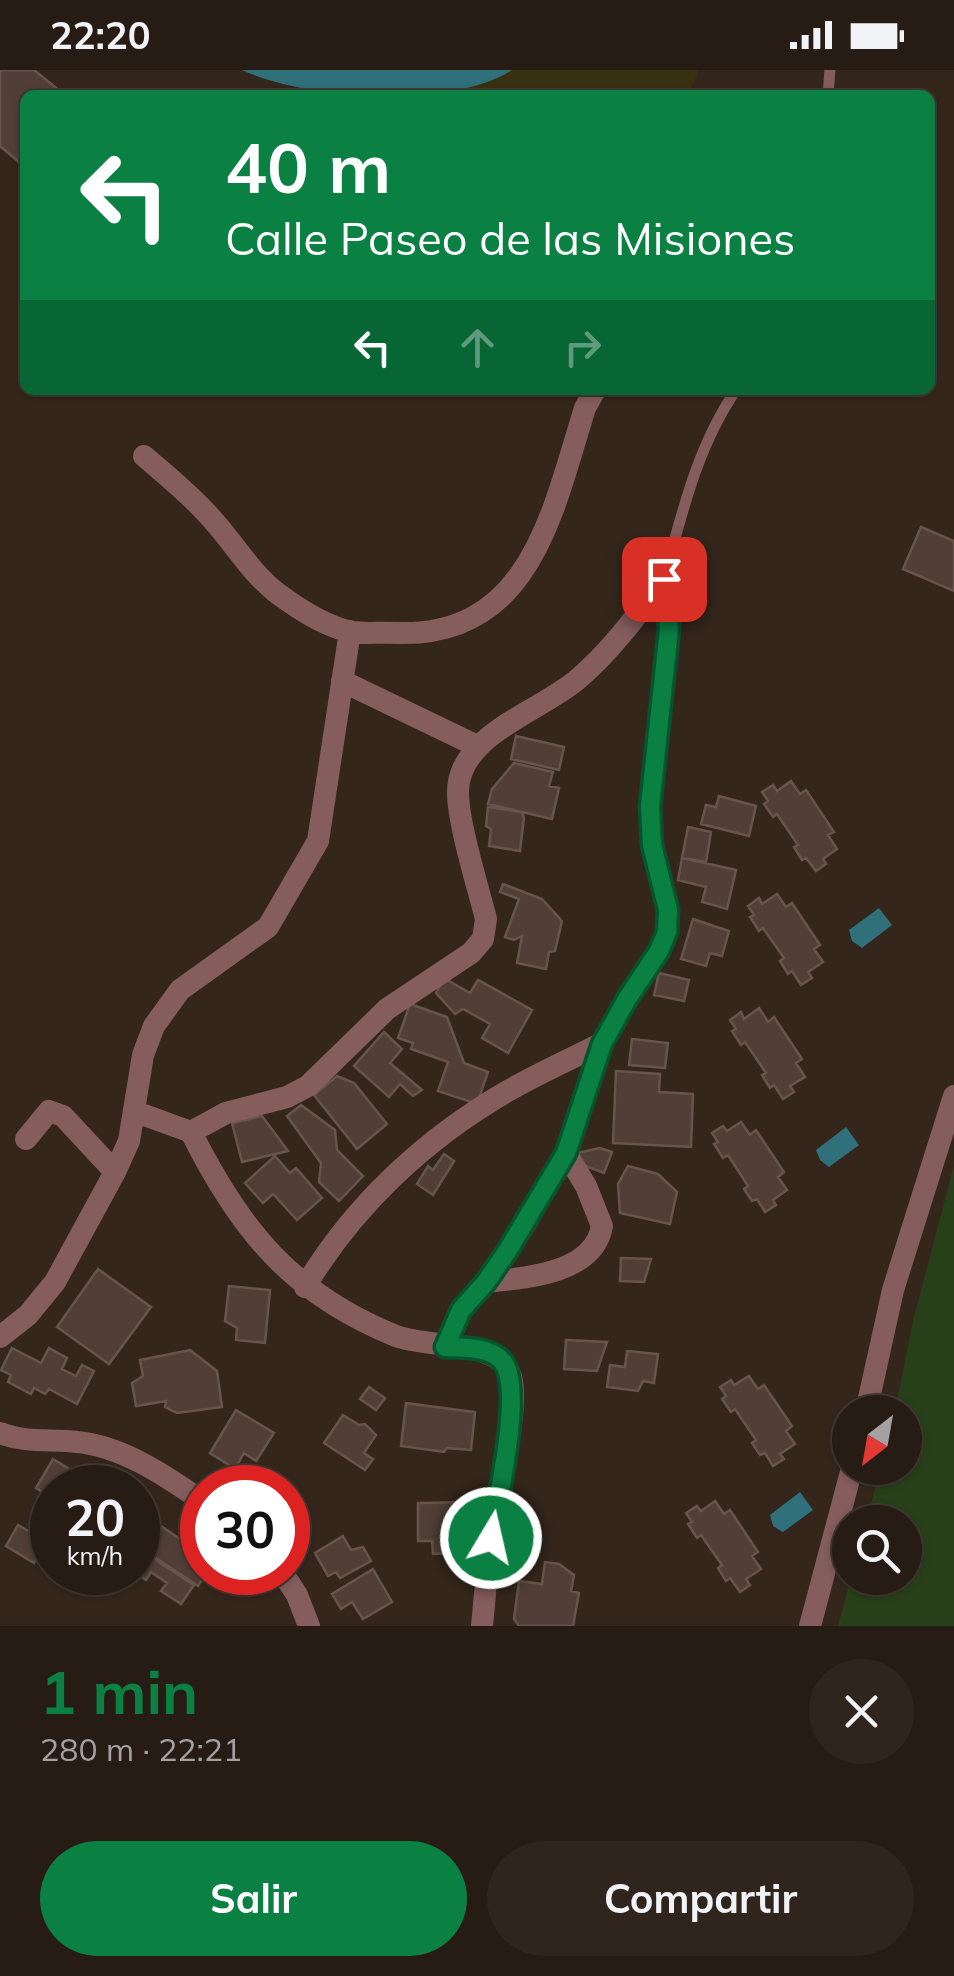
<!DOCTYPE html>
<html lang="es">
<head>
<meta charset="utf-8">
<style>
	body { margin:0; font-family:Mulish,sans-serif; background:#2f251d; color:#f1f3f6; height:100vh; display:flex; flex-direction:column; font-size:38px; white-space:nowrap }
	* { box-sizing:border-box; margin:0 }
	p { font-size:32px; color:#a4a1a0 }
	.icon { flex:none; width:55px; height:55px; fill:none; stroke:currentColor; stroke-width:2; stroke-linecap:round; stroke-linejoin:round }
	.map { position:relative; height:1556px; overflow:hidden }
	.side { display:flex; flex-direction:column; background:#271c14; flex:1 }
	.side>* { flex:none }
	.hud { position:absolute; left:20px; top:20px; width:915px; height:305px; border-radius:15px; box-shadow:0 2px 8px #0004,0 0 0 2px #433a34; background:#0b8043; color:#fff; overflow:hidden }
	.needle { width:65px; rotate:211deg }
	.buttons { position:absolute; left:832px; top:1325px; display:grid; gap:20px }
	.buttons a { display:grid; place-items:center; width:90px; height:90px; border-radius:50%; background:#271c14; box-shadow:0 2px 8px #0004,0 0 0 2px #433a34; font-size:50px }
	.speed { position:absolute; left:30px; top:1395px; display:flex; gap:20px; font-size:50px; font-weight:700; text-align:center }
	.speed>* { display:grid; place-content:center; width:130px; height:130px; border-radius:50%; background:#271c14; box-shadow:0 2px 8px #0004,0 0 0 2px #433a34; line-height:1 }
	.speed small { font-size:25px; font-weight:400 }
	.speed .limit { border:15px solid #d22; background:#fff; color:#111 }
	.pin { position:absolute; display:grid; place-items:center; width:85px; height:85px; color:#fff; margin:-42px; border-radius:20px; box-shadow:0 5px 15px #0006 }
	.me { position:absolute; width:110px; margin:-55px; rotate:9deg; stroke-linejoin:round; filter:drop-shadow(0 0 8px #0008) }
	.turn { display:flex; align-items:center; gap:35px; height:210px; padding:0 40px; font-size:45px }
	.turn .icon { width:130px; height:130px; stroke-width:2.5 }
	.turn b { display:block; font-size:70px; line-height:85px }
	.lanes { display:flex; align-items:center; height:95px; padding:0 40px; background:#0003; justify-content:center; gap:50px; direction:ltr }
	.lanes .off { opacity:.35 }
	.round { display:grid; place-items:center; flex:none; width:105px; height:105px; border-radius:52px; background:#2f251d }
	.head { display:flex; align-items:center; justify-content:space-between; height:170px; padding:0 40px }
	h1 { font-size:60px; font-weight:700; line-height:75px; color:#0b8043 }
	.button { display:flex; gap:20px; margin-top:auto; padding:20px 40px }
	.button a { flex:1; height:115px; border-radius:60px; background:#0b8043; color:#fff; font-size:40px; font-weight:700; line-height:115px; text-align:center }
	.button a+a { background:#2f251d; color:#f1f3f6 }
	.status { display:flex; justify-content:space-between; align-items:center; height:70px; padding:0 50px; background:#271c14; direction:ltr }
	.status svg { height:28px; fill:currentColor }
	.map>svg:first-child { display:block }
	.green { fill:#284019 }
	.sand { fill:#393010 }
	.water { fill:#2f707a }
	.building { fill:#513f37; stroke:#67544c; stroke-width:2.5 }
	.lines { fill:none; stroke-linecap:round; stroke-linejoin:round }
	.lane { stroke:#845d5c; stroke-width:11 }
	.street { stroke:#845d5c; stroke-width:22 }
	.route-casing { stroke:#07532c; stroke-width:25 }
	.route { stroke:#0b8043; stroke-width:18 }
</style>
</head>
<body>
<div class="status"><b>22:20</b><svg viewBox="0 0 49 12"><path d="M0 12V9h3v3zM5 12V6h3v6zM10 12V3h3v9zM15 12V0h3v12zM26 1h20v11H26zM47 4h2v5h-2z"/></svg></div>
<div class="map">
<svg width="954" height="1556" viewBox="0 0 954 1556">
	<rect width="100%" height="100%" fill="#34261b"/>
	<path class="green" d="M954 1095V1556H838L851 1508H905V1452H866L881 1398H905V1342H895L913 1251Z"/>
	<path class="sand" d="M512 0H699L692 17 684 25H439L486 13Z"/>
	<path class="water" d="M242 0H512C449 40 307 30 242 0Z
		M879 838 892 855 862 878 852 871 849 860Z
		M846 1057 859 1075 829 1097 820 1090 816 1080Z
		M800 1422 813 1440 783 1462 773 1456 770 1445Z"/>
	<path class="building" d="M0 0H34L65 25H25V97L0 76Z
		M921 457 954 471V521L903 499Z
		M516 666 564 677 559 700 511 689Z
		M514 693 553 702 549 716 559 718 552 749 488 734 492 719Z
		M791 711 800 724 806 720 834 762 828 765 837 779 823 789 826 794 816 801 806 788 802 790 794 777 798 775 777 744 773 747 764 734 768 731 762 722 773 715 777 721Z
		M719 726 756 736 749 766 701 754 706 735 716 737Z
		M488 737 522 742 524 748 520 781 489 776 491 759 486 756Z
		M688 757 711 762 706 792 682 788Z
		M682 788 736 800 727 839 702 832 706 817 678 810Z
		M503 814 542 829 562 851 555 881 549 882 546 899 517 893 522 866 514 870 505 867 519 829 500 822Z
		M777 824 786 837 792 833 820 875 814 879 823 892 808 902 812 908 801 915 792 901 788 904 780 891 784 888 763 858 759 861 750 847 754 845 748 836 759 828 762 834Z
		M693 849 729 861 722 886 710 883 706 896 681 889Z
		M659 903 689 910 684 931 654 925Z
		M444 908 470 923 478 910 532 940 508 983 482 968 490 954 463 939 455 944 436 923Z
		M410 934 447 947 464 993 488 1002 477 1034 438 1021 448 992 411 979 413 973 398 968Z
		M759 938 768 952 774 947 802 989 796 993 805 1007 790 1016 794 1022 783 1029 774 1015 770 1018 762 1005 766 1003 745 972 741 975 732 961 736 959 730 950 741 942 744 949Z
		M384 962 402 979 390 993 422 1020 413 1026 400 1014 389 1027 354 996Z
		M632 969 668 973 665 998 629 995Z
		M616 1001 660 1004 659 1022 693 1024 691 1077 613 1073Z
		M337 1006 354 1013 387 1054 357 1079 314 1025Z
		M301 1035 335 1060 337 1080 363 1106 339 1131 319 1112 321 1093 287 1046Z
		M262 1046 288 1081 242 1092 232 1053Z
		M741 1052 750 1065 756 1060 784 1102 778 1107 787 1120 773 1130 776 1135 765 1142 757 1129 752 1131 744 1119 748 1116 728 1085 723 1088 714 1074 718 1072 712 1063 723 1056 727 1061Z
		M600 1078 612 1082 604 1103 580 1094 577 1083Z
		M444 1084 454 1091 433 1125 417 1114 428 1096 433 1100Z
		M275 1086 290 1103 296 1098 322 1128 297 1150 273 1124 263 1133 245 1113Z
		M628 1096 658 1104 677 1122 670 1154 620 1143 618 1114Z
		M621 1188 651 1189 644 1212 620 1211Z
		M98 1199 151 1237 109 1294 57 1257Z
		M229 1216 270 1220 265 1273 236 1270 237 1258 225 1251Z
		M566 1270 607 1272 597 1301 564 1299Z
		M12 1278 41 1293 49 1278 67 1288 62 1299 76 1306 82 1295 94 1301 77 1334 49 1319 45 1324 34 1318 31 1324 8 1312 11 1305 1 1300Z
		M190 1280 217 1301 222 1337 177 1343 165 1337 166 1331 136 1336 132 1313 143 1306 140 1290Z
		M627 1281 658 1284 654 1313 643 1311 638 1321 607 1317 610 1295 625 1297Z
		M749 1306 758 1319 764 1315 792 1356 786 1361 795 1374 780 1384 784 1389 773 1396 765 1383 760 1385 752 1373 756 1370 735 1339 731 1342 722 1329 726 1326 720 1317 731 1310 734 1315Z
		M369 1317 385 1328 376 1340 360 1329Z
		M406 1333 475 1342 471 1380 447 1378 444 1382 401 1376Z
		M236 1340 274 1363 256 1391 244 1383 235 1399 210 1383Z
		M343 1345 359 1355 365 1354 376 1365 364 1383 373 1389 365 1400 324 1373Z
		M53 1389 86 1409 80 1418H52V1428L36 1418Z
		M715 1431 724 1444 730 1440 758 1482 752 1486 761 1499 746 1509 750 1515 740 1522 730 1508 726 1511 718 1498 722 1495 701 1465 697 1468 688 1454 692 1452 686 1443 697 1436 701 1441Z
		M473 1432V1461L454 1462V1483L433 1484 432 1471H418V1433Z
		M202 1450V1502H207L198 1516 144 1480 161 1456 186 1473Z
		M18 1455 47 1472 34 1493 6 1476Z
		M343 1466 351 1480 363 1477 371 1491 340 1508 336 1502 328 1506 315 1483Z
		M143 1482 194 1515 181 1534 161 1521 167 1513 151 1502 146 1510 135 1502H138V1490Z
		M545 1492 559 1494 574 1505 571 1521 579 1523 573 1556H519L514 1549 519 1511 542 1514Z
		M373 1499 392 1532 363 1549 352 1532 341 1539 332 1524Z"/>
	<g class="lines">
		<path class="lane" d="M828 25 830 0
			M664 509C682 443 697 377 736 320"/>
		<path class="street" d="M144 386C167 406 191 425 211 448 234 473 250 502 277 523 297 538 327 557 352 562 366 564 383 562 398 563 531 567 553 440 585 338L595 320
			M342 611 477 676
			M136 1042 191 1062C240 1160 292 1224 396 1266 429 1279 499 1268 511 1307 520 1337 497 1430 492 1465 487 1495 485 1526 482 1556
			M191 1062 226 1043 287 1027 308 1016 387 939 471 883 483 869 486 849C478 817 457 750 458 720 460 664 541 641 578 609 611 581 638 544 664 509
			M26 1069 49 1041 63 1046 115 1102
			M486 1212C525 1208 594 1204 602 1156L586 1116 566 1083
			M305 1217C353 1136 425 1069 506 1022 537 1004 571 989 602 973
			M0 1267 28 1245 55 1212 115 1102 129 1071 143 985 154 956 180 920 268 857 318 771 350 561
			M445 1277 461 1240 486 1212 526 1153 566 1083 602 973 627 929 659 881 667 862 668 840 652 775 650 736 669 559 664 509
			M866 1342 893 1220 954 1026
			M0 1363C25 1373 51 1369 77 1372 122 1376 166 1406 202 1431
			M282 1502 297 1525 309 1556
			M810 1556 852 1398"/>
	</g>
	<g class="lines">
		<g class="route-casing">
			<path id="route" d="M491 1468C497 1432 524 1320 503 1292 490 1276 464 1278 445 1277L461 1240 486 1212 508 1180 566 1083 602 974 627 929 659 881 667 862 668 840 652 775 650 736 669 559 664 509"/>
		</g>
		<use href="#route" class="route"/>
	</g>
</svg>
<div class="buttons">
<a><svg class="needle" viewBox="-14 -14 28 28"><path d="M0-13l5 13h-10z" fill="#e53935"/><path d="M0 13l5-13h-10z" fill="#a4a1a0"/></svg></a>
<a><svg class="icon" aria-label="search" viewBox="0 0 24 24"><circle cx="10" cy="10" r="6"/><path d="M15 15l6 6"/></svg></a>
</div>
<div class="speed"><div>20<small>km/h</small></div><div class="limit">30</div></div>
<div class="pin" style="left:664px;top:509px;background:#d93025"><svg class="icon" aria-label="arrive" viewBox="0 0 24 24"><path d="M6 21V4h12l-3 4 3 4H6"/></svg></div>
<svg class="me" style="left:491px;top:1468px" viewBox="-20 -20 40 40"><circle r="17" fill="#0b8043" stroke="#fff" stroke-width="3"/><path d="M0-11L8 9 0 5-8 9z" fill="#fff"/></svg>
<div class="hud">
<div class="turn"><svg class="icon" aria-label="left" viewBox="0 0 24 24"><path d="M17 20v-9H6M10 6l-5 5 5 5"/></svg><div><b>40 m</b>Calle Paseo de las Misiones</div></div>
<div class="lanes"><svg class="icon" aria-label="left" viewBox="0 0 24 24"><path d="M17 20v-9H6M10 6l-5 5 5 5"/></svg><svg class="icon off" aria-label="ahead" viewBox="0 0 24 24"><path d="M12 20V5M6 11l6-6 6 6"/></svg><svg class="icon off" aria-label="right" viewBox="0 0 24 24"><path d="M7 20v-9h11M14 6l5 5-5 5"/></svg></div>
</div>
</div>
<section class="side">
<div class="head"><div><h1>1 min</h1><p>280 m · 22:21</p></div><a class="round"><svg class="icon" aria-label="close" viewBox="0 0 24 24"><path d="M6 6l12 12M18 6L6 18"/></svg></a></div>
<div class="button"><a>Salir</a><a>Compartir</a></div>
</section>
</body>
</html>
